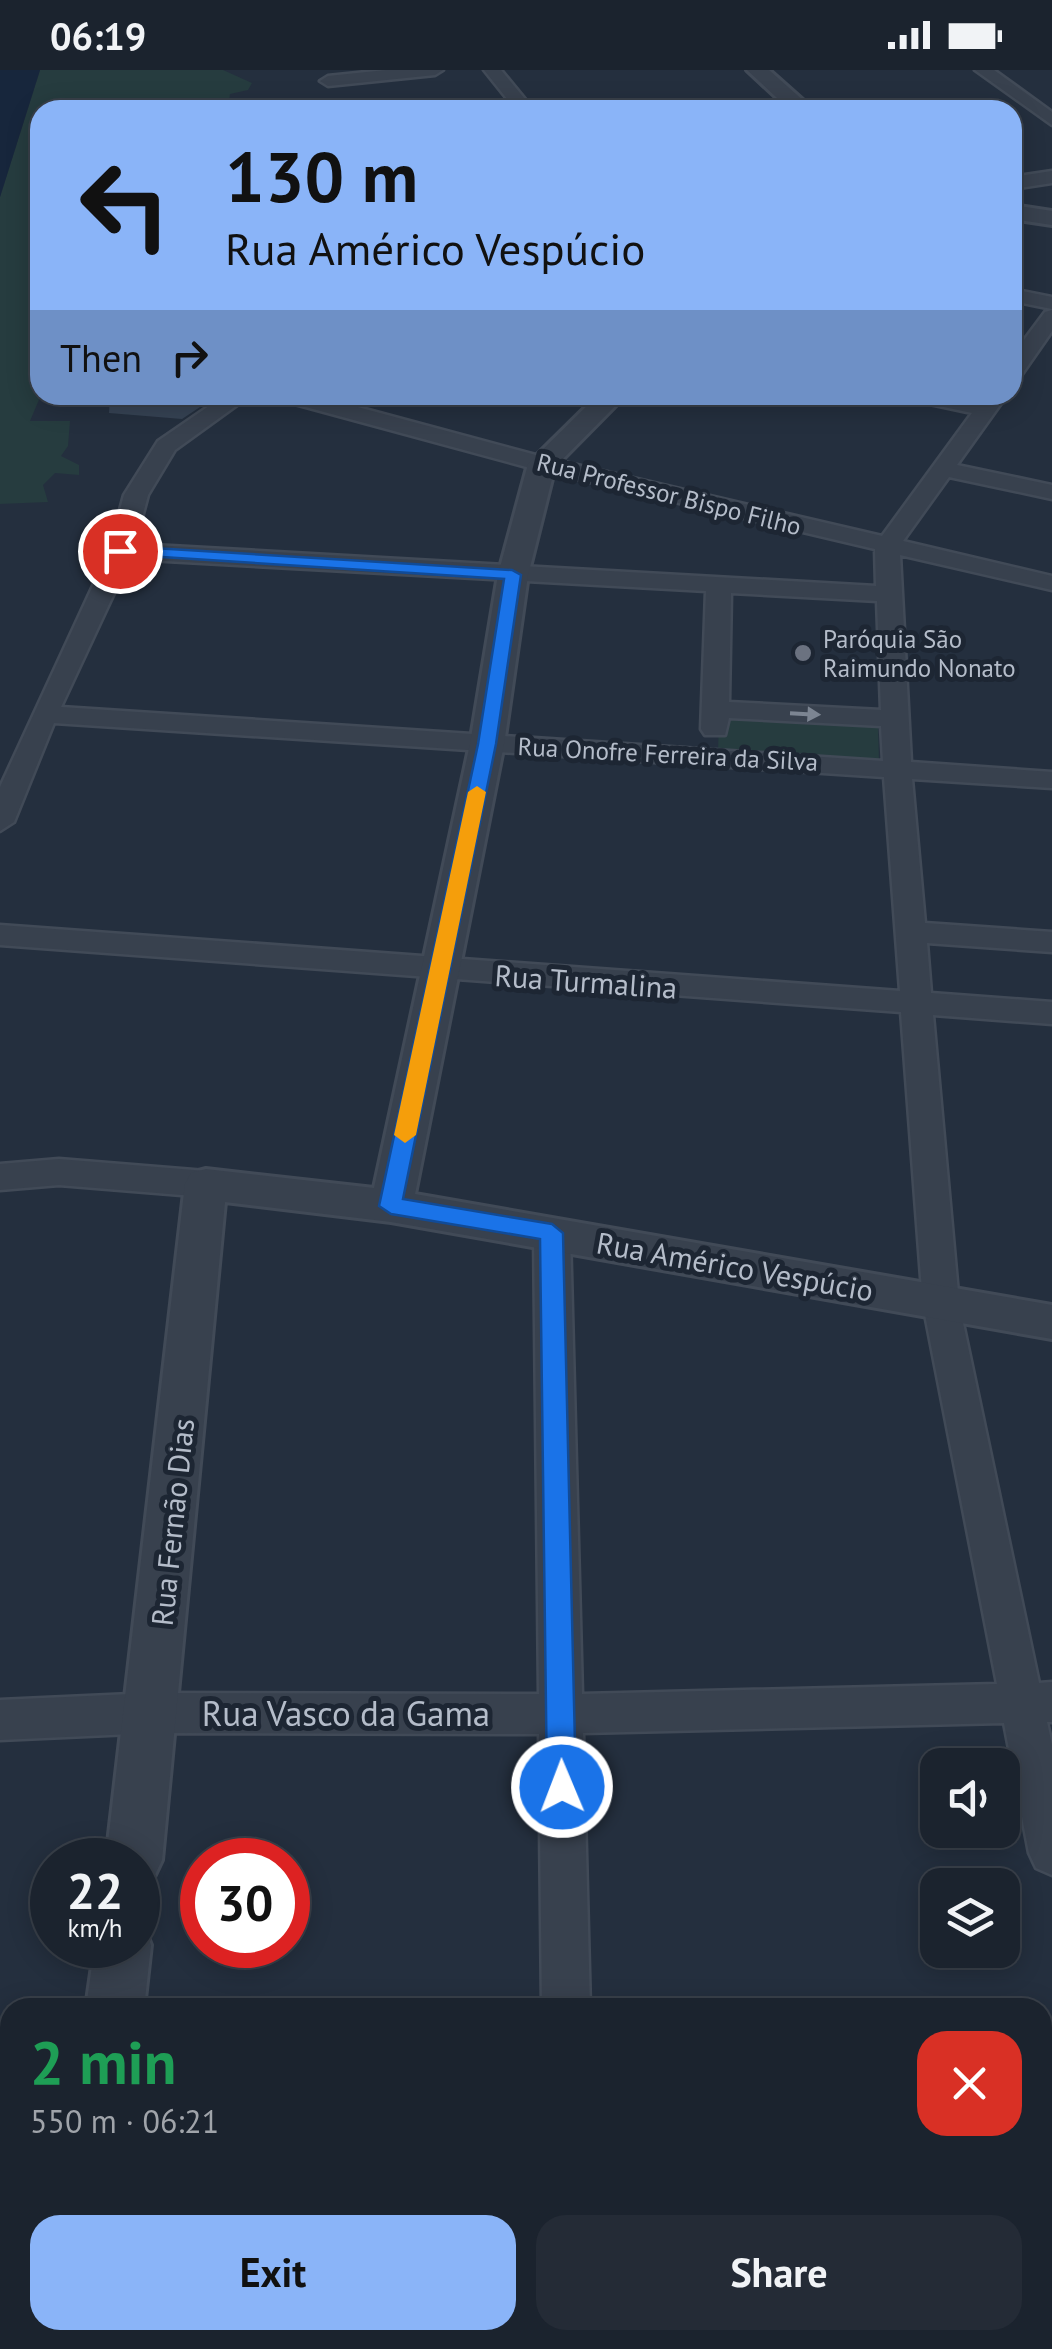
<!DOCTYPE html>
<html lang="en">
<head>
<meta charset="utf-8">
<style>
	body { margin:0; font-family:"PT Sans",sans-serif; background:#242b36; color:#f1f3f6; height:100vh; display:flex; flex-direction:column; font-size:38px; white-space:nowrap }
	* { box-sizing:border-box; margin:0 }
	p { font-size:32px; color:#a0a4aa }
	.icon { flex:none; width:55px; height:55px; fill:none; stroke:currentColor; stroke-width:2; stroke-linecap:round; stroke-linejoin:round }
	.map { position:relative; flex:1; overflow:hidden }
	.drawer { position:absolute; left:0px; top:1928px; width:1052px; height:352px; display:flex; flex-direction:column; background:#1b232e; border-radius:30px 30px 0 0; box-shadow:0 5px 25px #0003,0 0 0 2px #39404a }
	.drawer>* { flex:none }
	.hud { position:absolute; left:30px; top:30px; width:992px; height:305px; border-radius:30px; box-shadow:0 5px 25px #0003,0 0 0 2px #39404a; background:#8ab4f8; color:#111; overflow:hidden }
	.tools { position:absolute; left:920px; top:1678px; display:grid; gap:20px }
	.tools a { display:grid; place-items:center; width:100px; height:100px; border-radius:20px; background:#1b232e; box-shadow:0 5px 25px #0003,0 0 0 2px #39404a; font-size:50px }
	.speed { position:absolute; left:30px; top:1768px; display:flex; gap:20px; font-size:50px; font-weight:700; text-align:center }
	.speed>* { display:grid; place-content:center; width:130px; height:130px; border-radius:50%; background:#1b232e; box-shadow:0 5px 25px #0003,0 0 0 2px #39404a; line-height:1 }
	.speed small { font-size:25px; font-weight:400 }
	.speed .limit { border:15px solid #d22; background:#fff; color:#111 }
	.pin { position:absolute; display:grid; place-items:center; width:85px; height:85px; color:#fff; margin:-42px; border:5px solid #fff; border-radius:50%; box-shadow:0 2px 10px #0007 }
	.me { position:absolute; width:110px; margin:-55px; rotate:359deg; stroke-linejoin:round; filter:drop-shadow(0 0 8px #0008) }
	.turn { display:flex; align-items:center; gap:35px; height:210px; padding:0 30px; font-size:45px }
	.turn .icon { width:130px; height:130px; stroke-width:2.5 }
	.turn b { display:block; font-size:70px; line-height:85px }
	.then { display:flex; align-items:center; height:95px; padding:0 30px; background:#0003; gap:20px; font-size:38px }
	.round { display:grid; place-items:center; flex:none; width:105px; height:105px; border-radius:30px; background:#242b36 }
	.headline { display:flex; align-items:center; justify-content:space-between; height:170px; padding:0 30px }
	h1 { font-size:60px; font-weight:700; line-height:75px; color:#1e9e55 }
	.action { display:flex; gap:20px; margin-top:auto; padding:20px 30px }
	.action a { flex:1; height:115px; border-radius:30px; background:#8ab4f8; color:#111; font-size:40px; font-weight:700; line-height:115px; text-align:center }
	.action a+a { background:#242b36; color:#f1f3f6 }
	.status { display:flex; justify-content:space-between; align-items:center; height:70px; padding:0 50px; background:#1b232e; direction:ltr }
	.status svg { height:28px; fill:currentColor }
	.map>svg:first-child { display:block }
	.green { fill:#263c3f }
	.water { fill:#17263c }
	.building { fill:#364354 }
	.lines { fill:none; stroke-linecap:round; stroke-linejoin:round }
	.minor-casing { stroke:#414a57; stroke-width:5 }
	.tertiary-casing { stroke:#414a57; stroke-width:6 }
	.minor { fill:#38414e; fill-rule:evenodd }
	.tertiary { fill:#38414e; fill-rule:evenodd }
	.oneway { fill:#7c8592 }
	.route { fill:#1a73e8; stroke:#114b97; stroke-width:2.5 }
	.slow { fill:#f59e0b }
	.worship-dot { fill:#6b7280; stroke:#1d2633; stroke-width:4 }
	.labels { text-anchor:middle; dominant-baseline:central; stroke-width:10; stroke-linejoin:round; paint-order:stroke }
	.far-street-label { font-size:25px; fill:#b4bcc9; stroke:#1d2633 }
	.far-poi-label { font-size:25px; fill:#b4bcc9; stroke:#1d2633; text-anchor:start }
	.street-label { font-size:30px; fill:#b4bcc9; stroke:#1d2633 }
	.near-street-label { font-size:35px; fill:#b4bcc9; stroke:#1d2633 }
</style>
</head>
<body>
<div class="status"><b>06:19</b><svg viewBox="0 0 49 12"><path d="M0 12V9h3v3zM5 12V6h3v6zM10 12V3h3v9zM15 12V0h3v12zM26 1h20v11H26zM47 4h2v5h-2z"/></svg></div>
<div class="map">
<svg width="1052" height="2279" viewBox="0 0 1052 2279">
	<rect width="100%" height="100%" fill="#242f3e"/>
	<path class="green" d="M40 0H223L252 13 248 20 230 24 228 40H40L41 325 30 351H70L68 376 61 386 79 395V405L55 403 43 415 48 432 0 434V127Z
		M719 641 878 652 879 693 718 685Z"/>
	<path class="water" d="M0 0H40L0 127Z"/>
	<path class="building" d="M110 325H218L182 349 109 343Z"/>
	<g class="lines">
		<g class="minor-casing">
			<path id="minor" d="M386 0H443L435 5 328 16 320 11 328 6Z
				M484 0H501L534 40H516Z
				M975 0H994L1052 42V55Z
				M1052 101V113L1012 119V107Z
				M1012 219 1052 227V239L1012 231Z
				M1052 240V261L1020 307 1012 308V286L1045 242Z
				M225 325H251L175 380 148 425 135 474 876 516 875 479 534 399 280 330 277 325H313L547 388 882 466 972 343 911 330 908 325H951L980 331 985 325H1007L957 395 1052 415V429L949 407 903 471 1052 506V520L900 485 911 692 1052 702V718L912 709 925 853 1052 862V882L927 873 931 923 1052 932V954L933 945 959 1234 1039 1613 1052 1612V1652H1047L1052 1675V1805L1036 1798 1029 1783 1004 1653 583 1663 590 1938H542L539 1664 153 1663 0 1670V1630L153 1623 539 1624 534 1163 539 1154 552 1150 565 1154 570 1163 582 1624 997 1614 923 1234 901 942 0 875V855L900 921 884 707 54 653 14 752 0 761V717L109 481 124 425 158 371ZM130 489 706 521 701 659 705 665H725L729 648 881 656 883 691 61 637ZM731 523 877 531 881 640 729 632Z
				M59 1089 206 1101 218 1105 223 1114 218 1123 206 1127 59 1115 0 1120V1094Z
				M547 2270H601V2279H547Z"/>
		</g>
		<g class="tertiary-casing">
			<path id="tertiary" d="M747 0H769L814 40H790Z
				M1012 135 1052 141V155L1012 149Z
				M598 325H626L555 397 528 505 504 674 415 1124 1052 1235V1269L391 1152 225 1132 162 1790 153 1809 138 1815V1790H106L185 1114 191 1103 206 1099 374 1118 470 674 498 505 528 394Z
				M138 1853 143 1855 151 1875 144 1938H86L95 1875H138Z
				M41 2270H105L104 2279H40Z"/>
		</g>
		<use href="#minor" class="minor"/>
		<use href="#tertiary" class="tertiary"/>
	</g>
	<defs><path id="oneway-solid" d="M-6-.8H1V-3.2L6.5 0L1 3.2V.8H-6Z" transform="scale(2.5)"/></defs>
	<use class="oneway" href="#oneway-solid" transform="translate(805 644) rotate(3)"/>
	<path class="route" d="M120 476 512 500 521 505 496 674 403 1129 552 1154 563 1163 576 1717 572 1727 562 1730 551 1727 547 1717 540 1169 391 1144 379 1136 478 674 504 509 115 484V477Z"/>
	<path class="slow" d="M477 716 486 722 416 1065 405 1073 394 1065 468 722Z"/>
	<circle class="worship-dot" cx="803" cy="583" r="10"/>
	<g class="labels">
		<g class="far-street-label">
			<text transform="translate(669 424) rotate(14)">Rua Professor Bispo Filho</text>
			<text transform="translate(668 684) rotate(3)">Rua Onofre Ferreira da Silva</text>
		</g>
		<g class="far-poi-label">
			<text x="823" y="569">Paróquia São<tspan x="823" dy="29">Raimundo Nonato</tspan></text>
		</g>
		<g class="street-label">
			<text transform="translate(586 911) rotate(4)">Rua Turmalina</text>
			<text transform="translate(735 1196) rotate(10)">Rua Américo Vespúcio</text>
			<text transform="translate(172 1452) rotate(-84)">Rua Fernão Dias</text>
		</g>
		<g class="near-street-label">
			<text x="346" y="1643">Rua Vasco da Gama</text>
		</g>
	</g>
</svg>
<div class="tools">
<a><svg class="icon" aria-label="sound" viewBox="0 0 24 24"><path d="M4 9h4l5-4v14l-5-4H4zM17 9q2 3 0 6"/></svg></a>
<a><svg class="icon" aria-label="layers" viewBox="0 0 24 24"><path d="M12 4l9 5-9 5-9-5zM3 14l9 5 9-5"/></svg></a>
</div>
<div class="speed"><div>22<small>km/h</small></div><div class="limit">30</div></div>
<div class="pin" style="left:120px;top:481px;background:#d93025"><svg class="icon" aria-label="arrive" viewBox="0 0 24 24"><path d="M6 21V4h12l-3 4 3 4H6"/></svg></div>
<svg class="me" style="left:562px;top:1717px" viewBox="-20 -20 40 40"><circle r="17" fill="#1a73e8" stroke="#fff" stroke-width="3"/><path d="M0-11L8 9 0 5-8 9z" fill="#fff"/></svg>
<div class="hud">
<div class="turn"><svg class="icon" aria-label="left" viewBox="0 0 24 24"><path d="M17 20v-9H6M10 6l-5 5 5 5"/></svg><div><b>130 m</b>Rua Américo Vespúcio</div></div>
<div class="then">Then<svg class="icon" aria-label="right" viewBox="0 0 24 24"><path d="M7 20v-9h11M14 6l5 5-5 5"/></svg></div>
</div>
<section class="drawer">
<div class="headline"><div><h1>2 min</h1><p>550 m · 06:21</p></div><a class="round" style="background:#d93025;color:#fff"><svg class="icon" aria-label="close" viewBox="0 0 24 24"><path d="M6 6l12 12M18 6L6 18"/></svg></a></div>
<div class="action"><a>Exit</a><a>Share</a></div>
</section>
</div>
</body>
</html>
